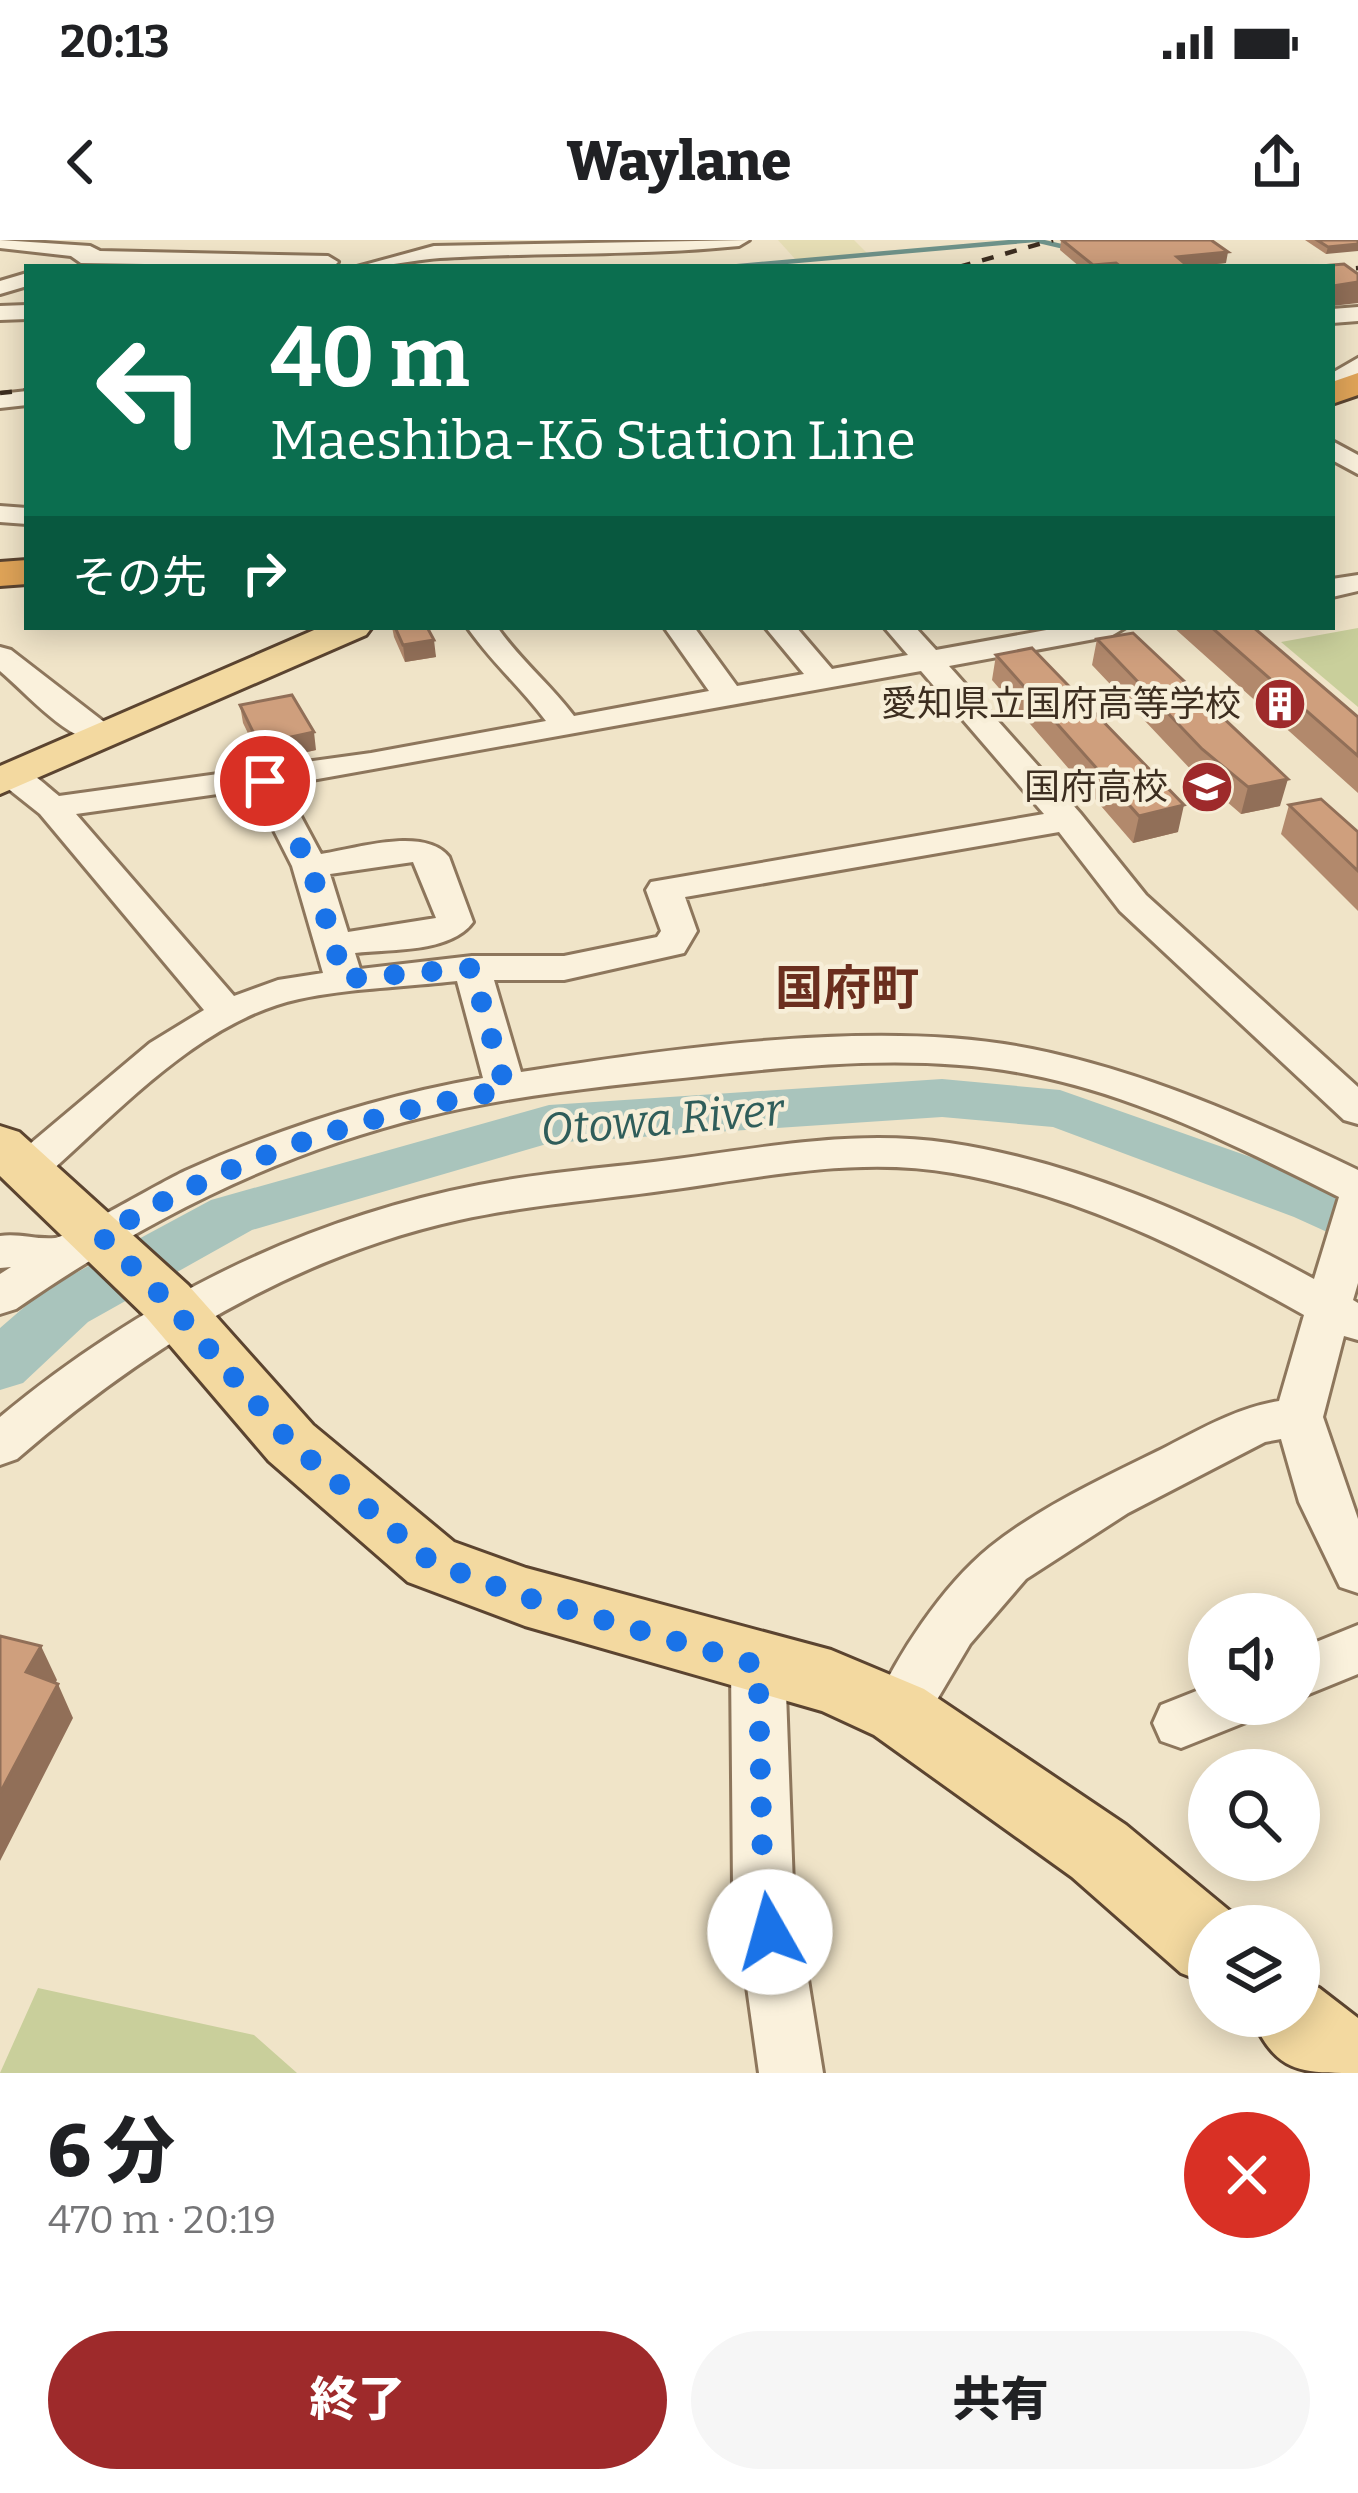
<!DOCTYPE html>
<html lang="ja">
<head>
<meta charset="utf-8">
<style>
	body { margin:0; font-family:Bitter,"Noto Sans JP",serif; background:#f6f6f6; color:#202124; height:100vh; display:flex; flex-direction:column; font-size:45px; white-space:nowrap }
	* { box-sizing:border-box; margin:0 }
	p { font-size:39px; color:#757577 }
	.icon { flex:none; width:66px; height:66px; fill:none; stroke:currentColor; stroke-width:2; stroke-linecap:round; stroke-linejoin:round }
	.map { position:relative; height:1833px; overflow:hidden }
	.side { display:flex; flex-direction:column; background:#fff; flex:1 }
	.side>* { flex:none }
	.hud { position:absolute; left:24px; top:24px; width:1311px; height:366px; border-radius:0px; box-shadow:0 6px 30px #0003; background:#0b6e4f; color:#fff; overflow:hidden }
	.tools { position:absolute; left:1188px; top:1353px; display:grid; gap:24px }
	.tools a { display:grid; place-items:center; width:132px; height:132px; border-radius:50%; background:#fff; box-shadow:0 6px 30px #0003; font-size:60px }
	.pin { position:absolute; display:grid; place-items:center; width:102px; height:102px; color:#fff; margin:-51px; border:6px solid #fff; border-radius:50%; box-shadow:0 3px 12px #0007 }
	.me { position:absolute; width:132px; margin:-66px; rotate:353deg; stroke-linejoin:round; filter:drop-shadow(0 0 9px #0008) }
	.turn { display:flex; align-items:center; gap:42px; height:252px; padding:0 48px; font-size:54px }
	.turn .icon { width:156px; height:156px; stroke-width:2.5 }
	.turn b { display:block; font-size:84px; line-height:102px }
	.then { display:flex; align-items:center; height:114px; padding:0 48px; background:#0003; gap:24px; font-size:45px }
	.round { display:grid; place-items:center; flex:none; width:126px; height:126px; border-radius:63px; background:#f6f6f6 }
	.overview { display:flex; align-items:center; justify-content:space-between; height:204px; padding:0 48px }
	h1 { font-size:72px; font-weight:800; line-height:90px }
	.primary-button { display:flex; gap:24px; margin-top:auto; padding:24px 48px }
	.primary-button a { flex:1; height:138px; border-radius:72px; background:#9e2a2b; color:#fff; font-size:48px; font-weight:800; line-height:138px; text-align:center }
	.primary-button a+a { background:#f6f6f6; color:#202124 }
	.status { display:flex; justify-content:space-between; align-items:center; height:84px; padding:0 60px; background:#fff; direction:ltr }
	.status svg { height:33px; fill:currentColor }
	header { display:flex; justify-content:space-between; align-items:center; height:156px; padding:0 48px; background:#fff; font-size:54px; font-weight:800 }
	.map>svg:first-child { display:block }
	.farmland { fill:#e6deb5 }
	.green { fill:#c9cf9b }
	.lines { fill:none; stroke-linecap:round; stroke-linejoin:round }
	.stream { stroke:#6f938a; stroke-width:4.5 }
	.river { fill:#a9c4bc; fill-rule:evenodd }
	.minor-casing { stroke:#8d765c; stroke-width:6 }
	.major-casing { stroke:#5b4430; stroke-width:6 }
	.highway-casing { stroke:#5b4430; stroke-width:6 }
	.minor { fill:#faf1dc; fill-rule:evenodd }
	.major { fill:#f3d9a0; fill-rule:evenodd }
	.highway { fill:#e0a458; fill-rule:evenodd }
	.rail { stroke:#3d2e20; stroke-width:4.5; stroke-dasharray:12 12; stroke-linecap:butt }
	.wall { fill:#b2896c }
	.shaded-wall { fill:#916f58 }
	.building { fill:#cf9f7d; stroke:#916f58; stroke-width:3 }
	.route { stroke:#1a73e8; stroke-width:21; stroke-dasharray:0 37.8 }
	.labels { text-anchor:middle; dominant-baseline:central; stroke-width:9; stroke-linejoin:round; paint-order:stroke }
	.far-poi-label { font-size:36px; fill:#3d2e20; stroke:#f7eed8; text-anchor:end }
	.water-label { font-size:45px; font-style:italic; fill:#2f5d5a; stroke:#f7eed8 }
	.quarter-label { font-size:48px; font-weight:bold; fill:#6b2e1e; stroke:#f7eed8 }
</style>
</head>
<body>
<div class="status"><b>20:13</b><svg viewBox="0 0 49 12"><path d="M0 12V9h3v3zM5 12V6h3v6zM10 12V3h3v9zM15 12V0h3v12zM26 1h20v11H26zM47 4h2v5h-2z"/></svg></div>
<header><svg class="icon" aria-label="back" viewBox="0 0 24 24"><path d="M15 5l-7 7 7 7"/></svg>Waylane<svg class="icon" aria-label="share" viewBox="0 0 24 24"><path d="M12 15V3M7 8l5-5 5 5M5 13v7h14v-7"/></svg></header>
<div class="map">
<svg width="1358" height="1833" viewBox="0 0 1358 1833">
	<rect width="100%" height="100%" fill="#f0e4c8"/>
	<path class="farmland" d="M778 0H854L868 14 796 20Z"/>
	<path class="green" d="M1358 388V467L1281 402Z
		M38 1748 254 1795 297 1833H0Z"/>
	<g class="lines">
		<path class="stream" d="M1035 0 1065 7 1087 0
			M728 27 1034 0"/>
		<path class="river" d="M942 839 1060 850 1336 947 1358 959V1006L1294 977 1053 887 942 877 550 903 252 990 88 1082 23 1143 0 1150V1088L44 1050 211 960 549 865Z"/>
		<g class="minor-casing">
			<path id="minor" d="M0 0 90 6 100 11 328 16 338 22 333 27 81 23 71 16 0 8Z
				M749 0 739 6C639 16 540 12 440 18 412 20 386 27 357 27L434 6Z
				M27 33V46L0 54V41Z
				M27 65V79L0 80V66Z
				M1358 67V81L1332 83V69Z
				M1358 118V136L1351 142 1355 150 1343 157 1335 155 1332 133Z
				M27 151V165L0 168V154Z
				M1332 201 1358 215V234L1332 220Z
				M0 266 27 268V284L0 282Z
				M1358 335V351L1332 357V339Z
				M467 387H497C521 421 548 442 574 476L709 451 664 387H694L737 446 804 434 765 387H796L832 429 908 415 884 387H915L936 410 1063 387H1126L1111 396 949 426 1080 573 1146 655 1358 847V884L1344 880 1120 671 1059 592 685 657 697 691 684 713 564 740H494L521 832C673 808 882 778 1032 809 1147 832 1253 880 1358 930V1043L1353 1060 1358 1063V1100L1344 1096 1323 1177 1358 1279V1353L1340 1347 1299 1262 1281 1199 1265 1202 1128 1273 1026 1339 970 1404 919 1490 899 1497 879 1490 871 1472C898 1414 941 1347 990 1307 1040 1267 1103 1238 1160 1210 1199 1190 1236 1168 1279 1161L1304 1075C1194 1013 1079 955 953 933 864 917 771 935 683 948 608 959 533 964 459 980 292 1017 145 1108 17 1219L0 1225V1177C138 1062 302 979 479 945 544 932 611 928 677 919 767 907 858 889 949 903 1077 922 1201 977 1314 1039L1339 957C1239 907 1137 855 1027 834 922 814 816 824 711 835 614 845 518 854 424 877 277 913 140 983 16 1069L0 1074V1034L11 1027 0 1028V996C19 993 37 1000 55 998 70 996 161 942 185 931 280 888 380 856 483 838L457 741C405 747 350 748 299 759 198 781 117 874 42 939L27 944 12 939 6 929 12 919 150 803 204 770 40 574 1 543 0 531C24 521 40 541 59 556L371 513 546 481C520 446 493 424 467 387ZM921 431 1044 574 651 642 646 650 661 691 657 697 564 716H472L360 729 355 713C390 709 451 713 473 682L449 617C424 586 356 609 321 614L284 545ZM253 549 292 626 323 733 278 740 234 756 76 574ZM413 622 436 678 348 692 330 634Z
				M0 407 11 410 121 495 116 502C75 512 29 455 0 431Z
				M1358 1385V1434L1299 1458V1409Z
				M758 1401 777 1408 785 1425 793 1646 823 1833H759L733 1646 731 1425 739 1408Z
				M1209 1446V1464H1255L1246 1482 1181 1508 1161 1501 1153 1483 1161 1465Z"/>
		</g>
		<g class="major-casing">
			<path id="major" d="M321 387H372L366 395 0 554V526Z
				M0 886 19 892 188 1045 313 1185 454 1302 526 1328 831 1410 924 1449 1126 1585 1237 1677 1240 1686H1209V1744L1181 1733 1072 1637 874 1495 822 1471 525 1386 408 1342 269 1221 146 1077 0 936Z
				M1299 1739 1319 1748 1358 1778V1833C1299 1833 1276 1833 1251 1776H1299Z"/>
		</g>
		<g class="highway-casing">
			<path id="highway" d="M1358 133V155L1332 164V142Z
				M27 320V344L0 346V322Z"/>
		</g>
		<use href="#minor" class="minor"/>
		<use href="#major" class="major"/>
		<use href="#highway" class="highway"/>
		<path class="rail" d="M959 27 1053 0
			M1332 30 1358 28
			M0 153 27 150"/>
	</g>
	<path class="wall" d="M1061 0 1226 23 1189 27H1080L1060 10Z
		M1305 0H1358L1326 14Z
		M392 387H427L436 417 405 422 394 397Z
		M1173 387H1253L1358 477V553Z
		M1097 399 1280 566 1241 574 1196 535 1092 425Z
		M996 415 1178 592 1133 603 992 440Z
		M240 465 316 510 262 522 243 483Z
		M1289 565 1358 592V671L1281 594Z"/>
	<path class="shaded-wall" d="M1358 4V11L1326 14 1328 7Z
		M1228 12 1226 23 1187 27 1177 17Z
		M1116 23 1115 27H1092L1093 25Z
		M1358 42V63L1332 66 1333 46Z
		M434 400 436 417 405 422 403 405Z
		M314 492 316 510 262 522 259 504Z
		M1288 539 1280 566 1241 574 1248 547Z
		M1184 565 1178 592 1133 603 1139 576Z
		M41 1406 57 1440 43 1467 26 1432Z
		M58 1444 73 1478 0 1621V1553Z"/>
	<path class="building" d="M1062 0H1211L1228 12 1177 17 1189 27H1121L1116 23 1093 25Z
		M1317 0H1358V4L1328 7Z
		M1344 24 1358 34V42L1333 46 1332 27H1308Z
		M395 387H427L434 400 403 405Z
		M1211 387H1253L1358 477V516Z
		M1133 393 1288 539 1248 547 1202 509 1097 399Z
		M1032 408 1184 565 1139 576 996 415Z
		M292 455 314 492 259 504 240 465Z
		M1321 559 1358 592V631L1289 565Z
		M0 1396 41 1406 26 1432 58 1444 0 1553Z"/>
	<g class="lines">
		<path class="route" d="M265 541 310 626 344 739 472 728 506 850C362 874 226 921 101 996L167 1061 291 1203 431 1322 525 1357 758 1425 763 1646 770 1692"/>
	</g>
	<defs>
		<g id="building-disc" transform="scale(2.7)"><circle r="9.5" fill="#9e2a2b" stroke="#f7eed8"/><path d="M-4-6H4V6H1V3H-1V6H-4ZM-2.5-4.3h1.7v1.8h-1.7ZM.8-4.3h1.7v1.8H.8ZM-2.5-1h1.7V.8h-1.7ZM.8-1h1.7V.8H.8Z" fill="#fff"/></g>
		<g id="school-disc" transform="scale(2.7)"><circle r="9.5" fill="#9e2a2b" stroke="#f7eed8"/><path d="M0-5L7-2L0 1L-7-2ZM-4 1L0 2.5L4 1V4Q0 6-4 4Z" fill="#fff"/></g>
	</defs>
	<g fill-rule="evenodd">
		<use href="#building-disc" x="1280" y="464"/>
		<use href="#school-disc" x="1207" y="547"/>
	</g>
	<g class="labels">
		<g class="far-poi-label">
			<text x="1241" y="464">愛知県立国府高等学校</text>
			<text x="1168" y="547">国府高校</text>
		</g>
		<g class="water-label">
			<text transform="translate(662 880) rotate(-5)">Otowa River</text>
		</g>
		<g class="quarter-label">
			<text x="847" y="749">国府町</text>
		</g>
	</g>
</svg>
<div class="tools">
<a><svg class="icon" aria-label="sound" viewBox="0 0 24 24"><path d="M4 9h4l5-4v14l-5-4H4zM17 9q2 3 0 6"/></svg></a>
<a><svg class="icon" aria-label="search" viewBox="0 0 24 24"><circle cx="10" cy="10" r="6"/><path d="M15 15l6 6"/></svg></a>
<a><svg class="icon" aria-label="layers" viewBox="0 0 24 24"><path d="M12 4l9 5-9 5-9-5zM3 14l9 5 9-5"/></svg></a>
</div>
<div class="pin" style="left:265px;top:541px;background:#d93025"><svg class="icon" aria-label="arrive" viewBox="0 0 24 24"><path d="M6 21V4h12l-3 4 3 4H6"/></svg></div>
<svg class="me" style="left:770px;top:1692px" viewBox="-20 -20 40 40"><circle r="19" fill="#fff"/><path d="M0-13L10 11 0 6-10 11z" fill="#1a73e8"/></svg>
<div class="hud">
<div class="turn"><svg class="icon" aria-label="left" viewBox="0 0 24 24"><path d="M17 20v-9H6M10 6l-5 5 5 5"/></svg><div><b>40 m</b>Maeshiba-Kō Station Line</div></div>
<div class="then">その先<svg class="icon" aria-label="right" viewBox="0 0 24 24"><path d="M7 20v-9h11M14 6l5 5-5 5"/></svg></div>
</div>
</div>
<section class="side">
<div class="overview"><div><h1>6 分</h1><p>470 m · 20:19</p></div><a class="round" style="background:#d93025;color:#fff"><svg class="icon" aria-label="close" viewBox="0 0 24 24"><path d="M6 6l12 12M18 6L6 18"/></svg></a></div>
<div class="primary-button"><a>終了</a><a>共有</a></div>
</section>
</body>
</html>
